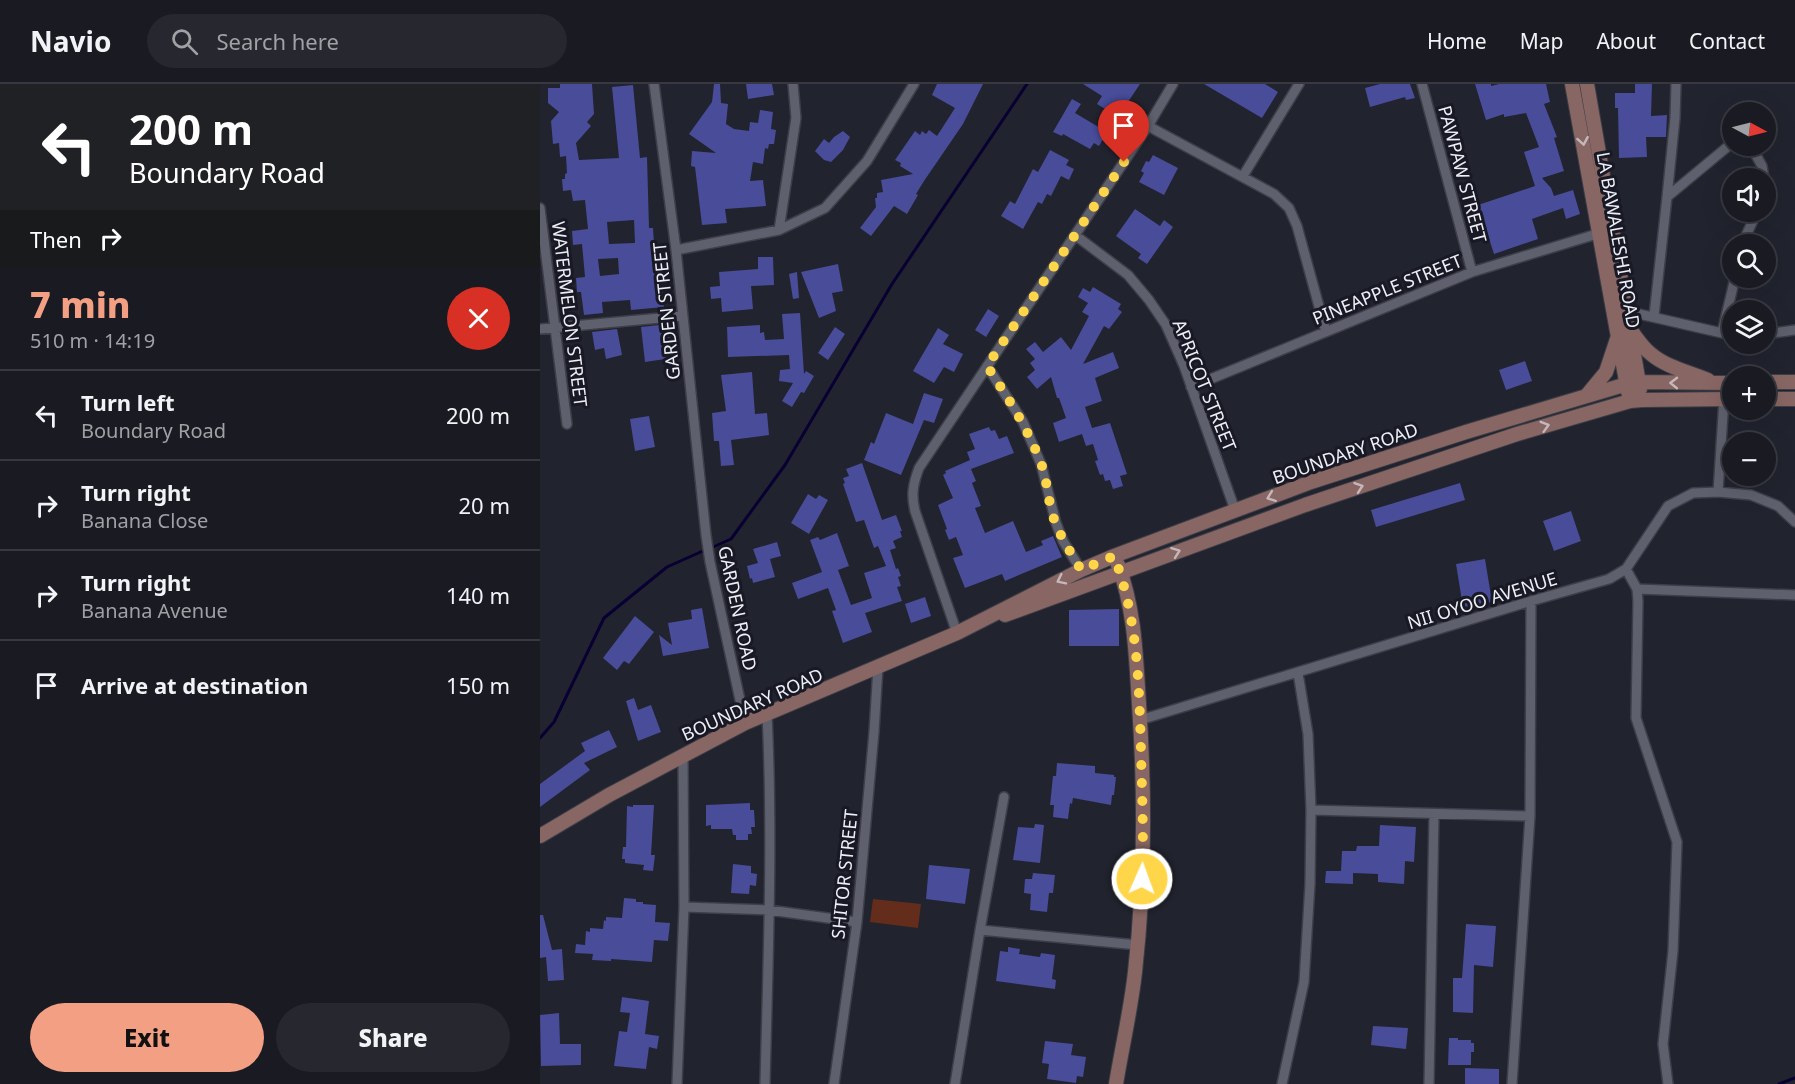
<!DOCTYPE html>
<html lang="en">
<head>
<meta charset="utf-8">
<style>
	body { margin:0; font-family:"Noto Sans",sans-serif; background:#26272f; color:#f1f3f6; height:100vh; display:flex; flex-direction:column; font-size:22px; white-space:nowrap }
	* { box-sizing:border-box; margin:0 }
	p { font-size:20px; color:#9fa1a5 }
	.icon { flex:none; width:33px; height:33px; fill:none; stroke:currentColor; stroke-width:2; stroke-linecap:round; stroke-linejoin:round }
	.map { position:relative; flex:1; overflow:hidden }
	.side { display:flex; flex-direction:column; background:#191a22; width:540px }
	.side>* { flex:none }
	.guide { background:#202124; color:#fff; overflow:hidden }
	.needle { width:39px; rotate:97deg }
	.fabs { position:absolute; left:1182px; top:18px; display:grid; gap:12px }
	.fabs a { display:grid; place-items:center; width:54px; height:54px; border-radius:50%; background:#191a22; box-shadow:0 6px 24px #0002,0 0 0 2px #373840; font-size:30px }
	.pin { position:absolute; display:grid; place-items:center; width:51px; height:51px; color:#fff; margin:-62px -26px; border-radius:50% 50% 50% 0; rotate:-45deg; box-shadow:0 0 6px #0007 }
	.pin .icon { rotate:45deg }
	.me { position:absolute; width:66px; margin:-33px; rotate:2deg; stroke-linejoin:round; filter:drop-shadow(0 0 4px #0008) }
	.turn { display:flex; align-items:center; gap:21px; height:126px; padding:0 30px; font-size:27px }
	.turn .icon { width:78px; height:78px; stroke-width:2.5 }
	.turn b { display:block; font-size:42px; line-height:51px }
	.then { display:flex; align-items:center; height:57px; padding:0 30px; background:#0003; gap:12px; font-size:22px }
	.round { display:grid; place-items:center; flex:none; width:63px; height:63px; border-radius:32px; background:#26272f }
	.head { display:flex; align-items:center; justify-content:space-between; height:102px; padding:0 30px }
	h1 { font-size:36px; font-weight:800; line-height:45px; color:#f39f84 }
	.cta { display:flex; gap:12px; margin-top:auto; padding:12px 30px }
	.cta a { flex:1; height:69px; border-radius:36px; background:#f39f84; color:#111; font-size:24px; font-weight:800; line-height:69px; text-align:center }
	.cta a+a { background:#26272f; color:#f1f3f6 }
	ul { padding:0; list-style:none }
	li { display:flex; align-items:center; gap:18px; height:90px; padding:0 30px; border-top:2px solid #373840 }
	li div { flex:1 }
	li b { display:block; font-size:22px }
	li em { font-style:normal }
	header { display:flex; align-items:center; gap:36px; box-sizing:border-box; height:84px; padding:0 30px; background:#191a22; border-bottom:2px solid #373840 }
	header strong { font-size:28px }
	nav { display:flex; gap:33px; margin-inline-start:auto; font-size:21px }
	.search { width:420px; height:54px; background:#26272f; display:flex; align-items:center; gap:15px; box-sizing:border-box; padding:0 21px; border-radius:33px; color:#9fa1a5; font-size:22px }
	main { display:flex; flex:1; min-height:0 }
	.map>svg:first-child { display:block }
	.green { fill:#642d1b }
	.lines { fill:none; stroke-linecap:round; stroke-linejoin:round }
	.stream { stroke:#080032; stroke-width:3 }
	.building { fill:#484c99; fill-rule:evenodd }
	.street-casing { stroke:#3d3e47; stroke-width:12 }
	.secondary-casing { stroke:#3d3e47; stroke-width:16 }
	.street { stroke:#5e606d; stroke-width:9 }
	.secondary { stroke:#886663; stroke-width:14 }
	.oneway { stroke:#c5b8bb }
	.route { stroke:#ffd54a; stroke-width:10; stroke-dasharray:0 18 }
	.labels { text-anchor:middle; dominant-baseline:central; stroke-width:6; stroke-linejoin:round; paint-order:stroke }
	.street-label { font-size:18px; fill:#edeff6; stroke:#181924 }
</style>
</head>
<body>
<header>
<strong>Navio</strong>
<div class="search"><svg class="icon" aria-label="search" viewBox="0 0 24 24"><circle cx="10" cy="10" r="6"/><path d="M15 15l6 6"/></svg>Search here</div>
<nav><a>Home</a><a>Map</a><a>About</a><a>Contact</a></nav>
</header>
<main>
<section class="side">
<div class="guide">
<div class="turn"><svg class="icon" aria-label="left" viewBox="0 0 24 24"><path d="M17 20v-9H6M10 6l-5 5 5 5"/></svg><div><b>200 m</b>Boundary Road</div></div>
<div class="then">Then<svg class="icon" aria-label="right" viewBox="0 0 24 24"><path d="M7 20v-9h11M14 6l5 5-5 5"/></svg></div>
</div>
<div class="head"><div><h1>7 min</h1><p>510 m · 14:19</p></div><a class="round" style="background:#d93025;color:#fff"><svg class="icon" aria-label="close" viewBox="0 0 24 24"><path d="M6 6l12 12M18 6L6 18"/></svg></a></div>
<ul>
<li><svg class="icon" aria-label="left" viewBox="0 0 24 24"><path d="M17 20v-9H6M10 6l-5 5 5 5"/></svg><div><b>Turn left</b><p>Boundary Road</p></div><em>200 m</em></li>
<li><svg class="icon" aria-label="right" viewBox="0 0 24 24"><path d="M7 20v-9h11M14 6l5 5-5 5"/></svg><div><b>Turn right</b><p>Banana Close</p></div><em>20 m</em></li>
<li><svg class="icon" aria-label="right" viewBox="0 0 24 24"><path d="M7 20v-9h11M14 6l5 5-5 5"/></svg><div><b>Turn right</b><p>Banana Avenue</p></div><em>140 m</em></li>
<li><svg class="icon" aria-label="arrive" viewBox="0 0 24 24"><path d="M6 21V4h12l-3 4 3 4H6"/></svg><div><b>Arrive at destination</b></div><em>150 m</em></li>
</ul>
<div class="cta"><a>Exit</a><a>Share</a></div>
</section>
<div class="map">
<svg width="1255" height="1000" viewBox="0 0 1255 1000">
	<rect width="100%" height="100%" fill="#21232e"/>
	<path class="green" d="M333 815 381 820 378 844 330 838Z"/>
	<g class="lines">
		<path class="stream" d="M171 464 191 455 245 381 352 200 487 0
			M0 654 14 638 64 534 127 483 165 466
			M1239 1000 1255 994"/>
	</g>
	<path class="building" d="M20 0H52L54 30 47 38 51 42 36 59 39 76 79 74 72 3 93 1 100 74 107 73 109 144H113L114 160 117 159 118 188H121L124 223 91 226 90 216 62 218 63 229 44 231 41 208H37L36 194 45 193 42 160 33 161 32 147 48 145 45 116 33 117 31 106 23 107 22 95H25V90L27 89 26 72 20 73 19 59 13 60 11 37 19 28 8 19V4H20ZM94 136 95 159 69 160 67 138ZM78 174 79 190 60 192 58 175Z
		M174 0H180L181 19 188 20 186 40 194 45 209 47 210 38 218 39 220 26 233 28 231 45 236 46 234 60H229L228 65 225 64 223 80 213 78 210 97 223 96 226 122 185 125 187 139 162 141 155 83 151 82 152 67 176 69 149 50 172 18Z
		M206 0H232L234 11 208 15Z
		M397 0H443L423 40 384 97 376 110 378 111 367 130 354 122 331 152 320 144 336 123 335 114H337V109L343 108 341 96 373 90 360 82 361 79 355 76 375 47 380 51 382 47 386 50 389 46 397 52 415 24 392 11Z
		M543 0H600L578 33 557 20 562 12Z
		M664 0H725L738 8 722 34Z
		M840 0H870L875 14 866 16 865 13 830 23 825 4Z
		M935 0H951V2L959 0H1006L1010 18 1004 20 1017 53 1014 54 1024 87 1002 94 1011 104 1014 112 1033 106 1040 130 1026 135 1023 124 992 135 998 155 954 170 938 121 995 102 984 68 999 63 986 29 964 33V30L946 36Z
		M1095 0H1112L1111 32 1127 31 1126 53H1106L1107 73 1079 74 1078 24H1075V9H1095Z
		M532 15 541 20 535 29 567 48 559 62 554 59 550 65 523 50 522 52 513 48Z
		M303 47 310 53 303 66 291 78 284 76 275 67 284 55 289 59 294 53Z
		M510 66 529 76 526 81 534 85 529 96 521 92 511 112 507 110 502 120 498 118 483 145 461 132 470 117 475 120 493 85 498 88Z
		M613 71 638 84 624 111 599 98 604 89 601 87 606 77 609 78Z
		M595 125 620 142 624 136 633 143 607 180 598 174 601 170 576 152Z
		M218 173H233L234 201 211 202 213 225 182 228 181 214 171 215 170 203 180 202 179 188 218 185Z
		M298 180 303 207 292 209 296 227 279 234 261 188Z
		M257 188 259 214 253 215 249 190Z
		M553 203 581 220 578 225 582 228 569 245 564 242 543 280 573 268 579 284 555 294 562 317 545 323 552 344 570 339 587 390 580 392 583 402 573 405 570 396 565 397 563 390 560 391 555 377 558 376 553 360 546 362 542 350 519 358 513 339 526 334 519 314H517L511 293 497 305 487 293 495 286 490 279 495 275 486 265 495 258 503 268 521 253 531 266 549 232 542 228 548 219 538 213 543 204 550 208Z
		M448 225 459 232 446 253 435 246Z
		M260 229 264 290 266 287 274 292 264 309 261 308 252 323 242 317 253 299 239 297 240 286 250 285 249 271 188 273 187 243 220 241V249L224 248 225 256 244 255 242 230Z
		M128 240 132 274 105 278 101 243Z
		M295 243 305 250 288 276 278 269Z
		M398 244 409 251 403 260 423 270 414 288 404 283 394 299 373 287Z
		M77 245 82 271 66 275 64 264 55 266 52 248Z
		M985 277 992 297 966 306 959 286Z
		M212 288 215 330 227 329 229 351 191 356 194 381 181 382 179 357H174L172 329 186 327 181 291Z
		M384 309 403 315 394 339 384 336 361 391 324 376 331 358 334 360 346 329 373 340Z
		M109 332 115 363 95 367 90 335Z
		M449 343 451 347 455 346 459 355 467 352 474 369 431 385 436 397 432 399 441 422 435 424 445 449 473 437 486 468 503 461 501 457 513 452 522 473 465 497 462 490 425 504 413 474 423 471 416 453 409 456 405 446 407 445 398 421 413 414 403 391 406 389 405 387 430 376 427 368 435 365 429 350Z
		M322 379 342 436 356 431 362 447H360L362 453 353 457 356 464 350 466 356 485 358 484 361 492 358 493 361 502 357 503 362 517 325 529 332 548 303 559 292 527 296 526 288 504 258 515 252 499 282 488 270 456 278 453 280 456 297 449 309 482 298 486 311 521 332 514 324 489 346 482 338 462 334 464 324 436 316 438 303 400 305 399 303 394 309 392 306 385Z
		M920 399 925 416 836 443 831 426Z
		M268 410 276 415 279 411 288 416 269 450 251 439Z
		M1031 427 1041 457 1014 467 1003 437Z
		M237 458 241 472 230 475 235 493 213 499 212 494 210 495 207 482 218 479 213 465Z
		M945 475 952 518 923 523 916 480Z
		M385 513 391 532 371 539 365 520Z
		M162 524 169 564 123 572 119 551 132 561 128 539 152 535 151 526Z
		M579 525V562H529V526Z
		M95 532 114 548 89 580 84 577 77 586 63 574Z
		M94 614 98 626 111 621 121 648 98 657 86 617Z
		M69 646 77 663 44 679 50 686 0 723V700L45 667 41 659Z
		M517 679 555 682V689L574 691V693H576L574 711H572L571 721 533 714 532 720 530 719 528 735 513 733 514 721H510L513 692H516Z
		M210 719V726H214L215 743H211L212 750H208V756H196V751H193L192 745H171V741L166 742V721Z
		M93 721H114L111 771H115L113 787 103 786 104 781 85 779V775H82L83 763H86L87 722 93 723Z
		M495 740 504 741 500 779 473 776 478 743 494 744Z
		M840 741 876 743 874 778 865 777 864 800 838 798V790L813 789V800L785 799 786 787H801L802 767H816L817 762H839Z
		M193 780 211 782V789L217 790 216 802 210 801 209 810 191 809Z
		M389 781 430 785 425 820 386 815Z
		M493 789 515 791 513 809H509L507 828 490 826 491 810 484 809 485 795H492Z
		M84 814 96 815V818H103V820L116 821 115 838 130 839 128 857 114 856 112 878 71 875V877L52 876 53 870 35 869 36 860 45 861 46 847 50 848V844L63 845 64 836 66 837V833L82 834Z
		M0 831H3L12 866 22 865 24 896 8 897 6 873 0 874Z
		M926 840 956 842 953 883 934 881 933 929 913 928V894H922Z
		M468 863 480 865 479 870 500 873 501 869 515 871 512 895 516 896 515 905 456 897 460 867 468 868Z
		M82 913 109 917 105 950 119 952 117 965 109 963 106 985 74 982 79 947 87 948 90 929 80 928Z
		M19 929 20 960H41V981L1 982 0 931Z
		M833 942 868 944 866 965 831 961Z
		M909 954H918V956H931V959H934V968H931V981H908Z
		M505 957 533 960 531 971 546 973 543 993 537 992 536 999 507 995 509 980 502 979Z
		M925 984 959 985V1000H925Z"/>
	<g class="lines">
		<g class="street-casing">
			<path id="street" d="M114 0 136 166 166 451 170 478 205 639
				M882 0 932 188
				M608 42 734 110 749 124 757 142 786 248
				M1211 62 1222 82 1224 94
				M703 92 759 0
				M1226 107V111
				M1127 113 1135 34 1136 0
				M0 124 27 340
				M239 146 256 34 253 0
				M535 151 588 191 609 216 626 241 644 282 695 426
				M1202 160 1217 128
				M136 166 239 146 285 124 327 77 374 0
				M1086 227 1182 249H1192
				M1114 232 1127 113 1192 59
				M0 245 142 232
				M1182 249 1195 194
				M1226 250 1255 246
				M447 282 483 338 501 380 516 439 523 457 541 486
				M651 303 932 188 1060 149
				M1178 408 1184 315
				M1086 485 1097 505 1098 517 1096 634 1137 758 1133 867 1123 960 1128 1000
				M1097 505 1255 511
				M417 549 375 427C371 411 373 400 379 384L608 42 633 0
				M600 636 991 517 1069 495 1086 485 1128 422 1153 409 1178 408 1211 411 1238 422 1255 438
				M771 726 990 732
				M144 823 229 826 317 838
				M440 846 598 861
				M137 1000 144 823 143 671
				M225 1000C228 877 233 753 227 630
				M294 1000 317 838 334 648 338 583
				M415 1000 440 846 464 713
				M742 1000 764 898 770 800 771 726 768 650 758 589
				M889 1000 894 730
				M972 1000 990 732 991 517"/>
		</g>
		<g class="secondary-casing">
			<path id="secondary" d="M1032 0 1088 308
				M1047 0 1100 305
				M1092 248C1098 256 1103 264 1111 270 1126 283 1149 288 1168 296
				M1226 298H1255
				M1047 311 1066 288 1077 255
				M1226 315H1255
				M465 531 765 421 977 350 1090 317 1102 316 1192 315
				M0 752 69 711 205 639 417 549 541 486 574 472 771 398 926 348 1087 300 1098 298 1192 299
				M576 1000C582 963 591 925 595 888 605 799 605 709 599 620 596 574 595 525 578 481"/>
		</g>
		<use href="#street" class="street"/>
		<use href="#secondary" class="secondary"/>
	</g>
	<defs><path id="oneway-chevron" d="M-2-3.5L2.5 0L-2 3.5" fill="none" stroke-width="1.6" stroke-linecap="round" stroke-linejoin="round" transform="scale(1.5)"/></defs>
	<g class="oneway">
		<use href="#oneway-chevron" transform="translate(1043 57) rotate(80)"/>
		<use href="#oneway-chevron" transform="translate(1134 299) rotate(-179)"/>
		<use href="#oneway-chevron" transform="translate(1005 342) rotate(-16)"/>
		<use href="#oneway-chevron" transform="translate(819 403) rotate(-19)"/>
		<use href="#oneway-chevron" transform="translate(731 413) rotate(159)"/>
		<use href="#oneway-chevron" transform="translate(636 468) rotate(-20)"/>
		<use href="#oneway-chevron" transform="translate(521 496) rotate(154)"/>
	</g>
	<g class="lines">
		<path class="route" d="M584 78 447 282C468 314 487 343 501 379 506 393 507 406 510 420 514 444 529 465 541 486L574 472C598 534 599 601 601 667 602 710 604 753 602 795"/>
	</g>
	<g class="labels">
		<g class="street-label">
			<text transform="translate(923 90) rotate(75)">PAWPAW STREET</text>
			<text transform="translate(1079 156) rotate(80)">LA BAWALESHI ROAD</text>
			<text transform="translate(847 205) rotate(-22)">PINEAPPLE STREET</text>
			<text transform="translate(126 227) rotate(-96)">GARDEN STREET</text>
			<text transform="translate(30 230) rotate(83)">WATERMELON STREET</text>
			<text transform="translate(665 301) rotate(68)">APRICOT STREET</text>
			<text transform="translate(805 369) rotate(-19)">BOUNDARY ROAD</text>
			<text transform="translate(942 516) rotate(-17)">NII OYOO AVENUE</text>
			<text transform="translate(198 524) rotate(78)">GARDEN ROAD</text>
			<text transform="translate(212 620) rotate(-24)">BOUNDARY ROAD</text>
			<text transform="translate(304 790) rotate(-84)">SHITOR STREET</text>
		</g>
	</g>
</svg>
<div class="fabs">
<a><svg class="needle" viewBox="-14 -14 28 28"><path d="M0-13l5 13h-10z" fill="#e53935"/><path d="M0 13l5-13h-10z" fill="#9fa1a5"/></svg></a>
<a><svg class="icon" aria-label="sound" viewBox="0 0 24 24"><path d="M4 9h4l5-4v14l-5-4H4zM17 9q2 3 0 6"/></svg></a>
<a><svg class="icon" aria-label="search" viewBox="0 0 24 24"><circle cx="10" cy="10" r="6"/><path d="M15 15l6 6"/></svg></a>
<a><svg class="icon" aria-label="layers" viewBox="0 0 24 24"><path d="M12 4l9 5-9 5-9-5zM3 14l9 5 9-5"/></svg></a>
<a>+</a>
<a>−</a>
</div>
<div class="pin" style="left:584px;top:78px;background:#d93025"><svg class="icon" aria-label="arrive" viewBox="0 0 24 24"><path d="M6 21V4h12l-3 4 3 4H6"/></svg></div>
<svg class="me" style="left:602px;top:795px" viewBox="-20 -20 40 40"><circle r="17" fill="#ffd54a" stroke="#fff" stroke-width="3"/><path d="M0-11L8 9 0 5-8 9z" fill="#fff"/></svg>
</div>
</main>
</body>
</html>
